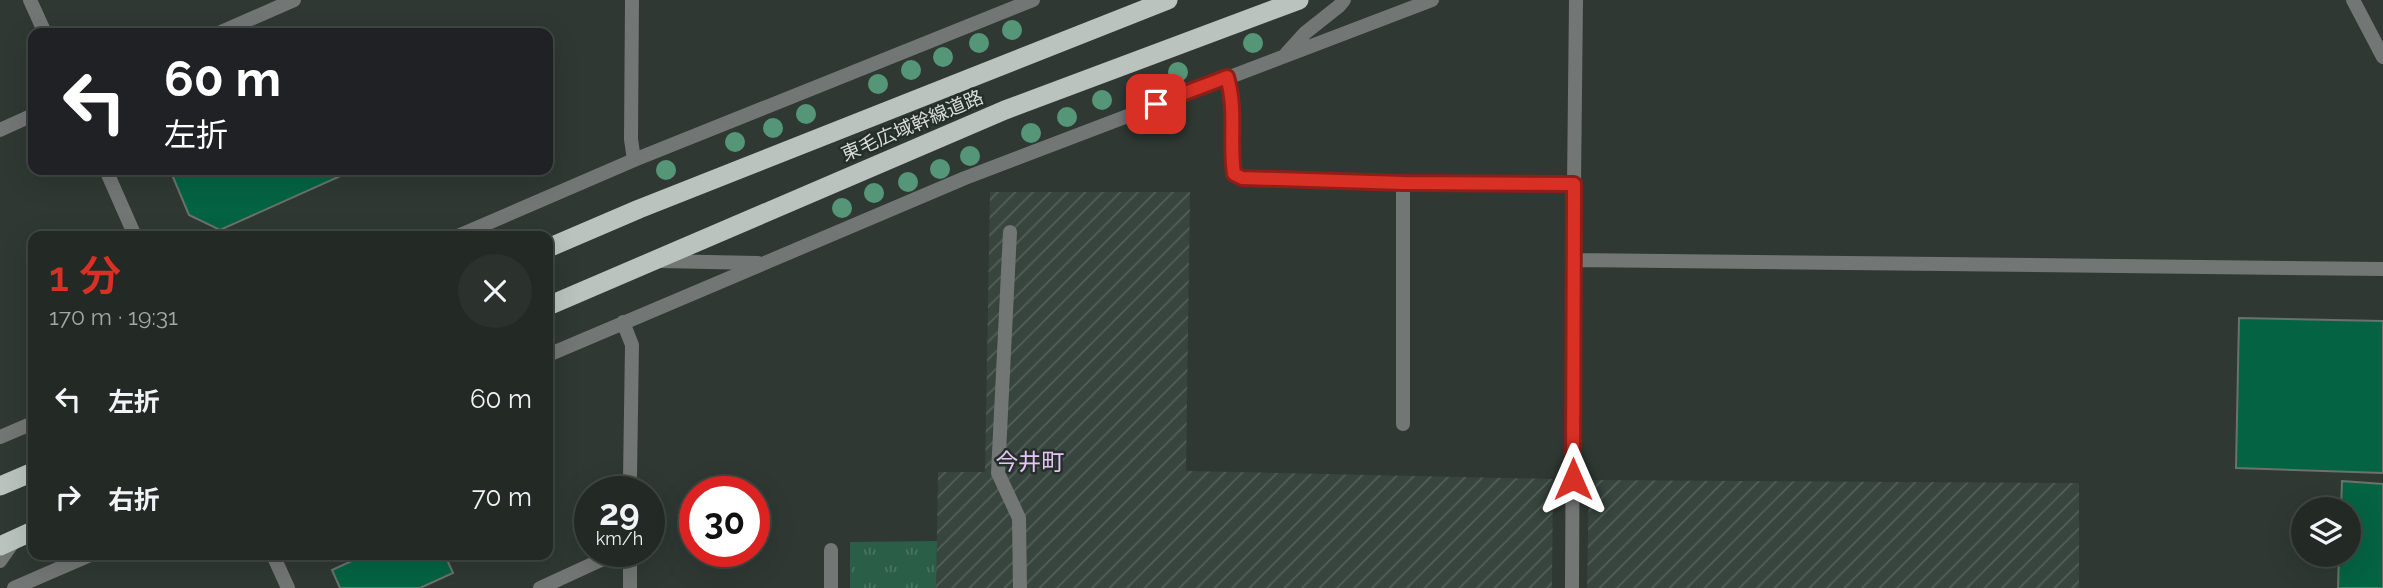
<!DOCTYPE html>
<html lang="ja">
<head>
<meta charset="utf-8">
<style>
	body { margin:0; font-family:Raleway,"Noto Sans JP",sans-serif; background:#2b322e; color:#f1f3f6; height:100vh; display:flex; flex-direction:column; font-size:26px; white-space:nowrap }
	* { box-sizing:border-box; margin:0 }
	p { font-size:23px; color:#a3a7a7 }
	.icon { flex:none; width:38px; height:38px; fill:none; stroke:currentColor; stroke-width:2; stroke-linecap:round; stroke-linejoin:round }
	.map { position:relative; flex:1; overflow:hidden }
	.side { position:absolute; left:28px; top:231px; width:525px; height:329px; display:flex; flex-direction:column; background:#232a26; border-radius:14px; box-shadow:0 7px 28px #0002,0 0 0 2px #404643 }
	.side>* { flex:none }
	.top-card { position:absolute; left:28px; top:28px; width:525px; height:147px; border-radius:14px; box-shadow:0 7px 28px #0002,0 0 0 2px #404643; background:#202124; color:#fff; overflow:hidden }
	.fabs { position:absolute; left:2291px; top:497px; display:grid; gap:14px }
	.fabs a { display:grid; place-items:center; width:70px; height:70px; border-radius:50%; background:#232a26; box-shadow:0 7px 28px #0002,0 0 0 2px #404643; font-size:35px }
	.speed { position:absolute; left:574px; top:476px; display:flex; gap:14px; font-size:35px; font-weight:700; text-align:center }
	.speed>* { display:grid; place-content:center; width:91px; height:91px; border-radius:50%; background:#232a26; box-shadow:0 7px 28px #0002,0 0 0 2px #404643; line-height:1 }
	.speed small { font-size:18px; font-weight:400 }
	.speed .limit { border:10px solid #d22; background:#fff; color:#111 }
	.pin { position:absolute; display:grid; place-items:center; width:60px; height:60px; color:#fff; margin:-30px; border-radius:14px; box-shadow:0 4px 10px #0006 }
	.me { position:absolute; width:77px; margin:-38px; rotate:0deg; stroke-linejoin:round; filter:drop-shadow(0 0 5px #0008) }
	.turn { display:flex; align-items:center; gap:24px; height:147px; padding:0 21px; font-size:32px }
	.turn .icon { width:91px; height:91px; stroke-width:2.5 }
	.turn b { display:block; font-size:49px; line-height:60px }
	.round { display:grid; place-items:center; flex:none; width:74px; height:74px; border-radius:37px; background:#2b322e }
	.overview { display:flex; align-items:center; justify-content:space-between; height:119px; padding:0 21px }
	h1 { font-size:42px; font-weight:600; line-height:52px; color:#d93025 }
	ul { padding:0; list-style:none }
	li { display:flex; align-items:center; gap:21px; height:98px; padding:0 21px }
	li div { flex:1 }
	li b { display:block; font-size:26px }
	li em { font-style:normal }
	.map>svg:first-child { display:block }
	.industrial { fill:url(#industrial-furrows) }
	.grass { fill:url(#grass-tufts) }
	.building { fill:#046343; stroke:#69726d; stroke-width:2 }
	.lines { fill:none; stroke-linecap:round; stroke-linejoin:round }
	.service { stroke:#727674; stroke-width:14 }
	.minor { stroke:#727674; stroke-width:14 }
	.tertiary { stroke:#727674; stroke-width:14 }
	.trunk { stroke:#bac3be; stroke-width:19 }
	.tree { fill:#559678 }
	.route-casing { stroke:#8d1f18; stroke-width:18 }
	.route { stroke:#d93025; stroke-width:12 }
	.labels { text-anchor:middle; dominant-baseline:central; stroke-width:5; stroke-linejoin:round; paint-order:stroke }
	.street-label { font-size:19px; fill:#d8ddda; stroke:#262e29 }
	.quarter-label { font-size:23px; fill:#e5c4f9; stroke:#262e29 }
</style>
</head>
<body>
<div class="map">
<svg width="2383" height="588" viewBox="0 0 2383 588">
	<defs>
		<pattern id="industrial-furrows" width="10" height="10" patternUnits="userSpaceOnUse" patternTransform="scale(1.75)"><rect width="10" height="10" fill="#37453e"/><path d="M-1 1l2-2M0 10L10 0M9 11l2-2" fill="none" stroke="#535f59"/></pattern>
		<pattern id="grass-tufts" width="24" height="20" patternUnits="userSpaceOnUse" patternTransform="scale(1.75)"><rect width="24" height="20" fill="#2a5e47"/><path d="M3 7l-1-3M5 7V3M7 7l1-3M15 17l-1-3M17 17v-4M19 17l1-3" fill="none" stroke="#487561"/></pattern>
	</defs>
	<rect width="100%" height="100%" fill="#2f3833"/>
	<path class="industrial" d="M990 192H1190L1186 471 1553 479 1552 588H936L938 472H985Z
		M1589 480 2079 483V588H1587Z"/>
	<path class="grass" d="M937 541 936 588H850V542Z"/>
	<path class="building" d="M170 170H343L345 174 220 230 189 215Z
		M2239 318 2383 321V473L2236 468Z
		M2342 481 2383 484V588H2338L2339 555H2348V509H2341Z
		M365 555H445L453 573 420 588H340L332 570Z"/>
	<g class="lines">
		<path class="service" d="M2353 0 2383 57
			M1286 54 1305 33 1339 6 1344 0
			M1227 77C1237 111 1229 140 1234 174L1242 178 1403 183
			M1574 184 1576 0
			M1010 232 998 473 1019 518 1020 588
			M458 236 634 160 1033 0
			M660 261 758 263
			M623 322 632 345 630 477
			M548 355 965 178 1432 0
			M0 437 33 423
			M0 561 14 541
			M14 588 90 555
			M540 588 601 560 630 553"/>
		<path class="minor" d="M30 0 45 33
			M632 0 631 139 634 160
			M219 33 294 0
			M0 130 33 115
			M106 170 135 236
			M1574 260 2383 269
			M1403 424V183L1574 184 1572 588
			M630 492V477
			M630 588V551
			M831 588V550"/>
		<path class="tertiary" d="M273 555 288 588"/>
		<path class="trunk" d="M548 248 639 209 1168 0
			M548 306 1005 110 1299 0
			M0 486 33 472
			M0 546 33 531"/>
	</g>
	<g class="tree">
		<circle cx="1012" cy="30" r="10"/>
		<circle cx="979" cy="43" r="10"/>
		<circle cx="1253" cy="43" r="10"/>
		<circle cx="943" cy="57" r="10"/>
		<circle cx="911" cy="70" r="10"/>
		<circle cx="1178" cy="72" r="10"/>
		<circle cx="878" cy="84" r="10"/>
		<circle cx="1143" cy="87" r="10"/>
		<circle cx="1102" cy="100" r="10"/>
		<circle cx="806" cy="114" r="10"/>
		<circle cx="1067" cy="117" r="10"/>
		<circle cx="773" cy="128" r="10"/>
		<circle cx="1031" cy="133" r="10"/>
		<circle cx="735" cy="142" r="10"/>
		<circle cx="970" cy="156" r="10"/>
		<circle cx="940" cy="169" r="10"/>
		<circle cx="666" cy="170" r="10"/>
		<circle cx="908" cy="182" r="10"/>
		<circle cx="874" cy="193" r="10"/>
		<circle cx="842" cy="208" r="10"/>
	</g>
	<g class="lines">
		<g class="route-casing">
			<path id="route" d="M1156 104 1227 77C1237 111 1229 140 1234 174L1242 178 1403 183 1574 184 1573 479"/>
		</g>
		<use href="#route" class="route"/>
	</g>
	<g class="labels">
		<g class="street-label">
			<text transform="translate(912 125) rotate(-23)">東毛広域幹線道路</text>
		</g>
		<g class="quarter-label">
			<text x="1030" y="461">今井町</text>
		</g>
	</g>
</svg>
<div class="fabs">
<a><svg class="icon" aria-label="layers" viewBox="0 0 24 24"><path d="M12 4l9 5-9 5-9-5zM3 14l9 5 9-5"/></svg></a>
</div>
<div class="speed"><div>29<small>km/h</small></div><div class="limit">30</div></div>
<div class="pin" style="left:1156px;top:104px;background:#d93025"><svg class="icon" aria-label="arrive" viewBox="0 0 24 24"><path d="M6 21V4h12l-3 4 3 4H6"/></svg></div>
<svg class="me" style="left:1573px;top:479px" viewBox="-20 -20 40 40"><path d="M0-17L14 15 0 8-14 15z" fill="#d93025" stroke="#fff" stroke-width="4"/></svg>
<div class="top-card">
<div class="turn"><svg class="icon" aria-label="left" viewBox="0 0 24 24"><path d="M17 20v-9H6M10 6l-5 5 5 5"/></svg><div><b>60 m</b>左折</div></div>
</div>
<section class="side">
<div class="overview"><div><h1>1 分</h1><p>170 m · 19:31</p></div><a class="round"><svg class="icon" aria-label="close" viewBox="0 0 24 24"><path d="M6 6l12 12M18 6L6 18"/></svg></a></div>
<ul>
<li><svg class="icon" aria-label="left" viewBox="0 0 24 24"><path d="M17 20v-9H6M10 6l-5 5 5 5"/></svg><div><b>左折</b></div><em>60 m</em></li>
<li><svg class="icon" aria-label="right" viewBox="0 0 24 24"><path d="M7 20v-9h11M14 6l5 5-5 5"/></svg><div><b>右折</b></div><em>70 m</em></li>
</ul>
</section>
</div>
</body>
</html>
